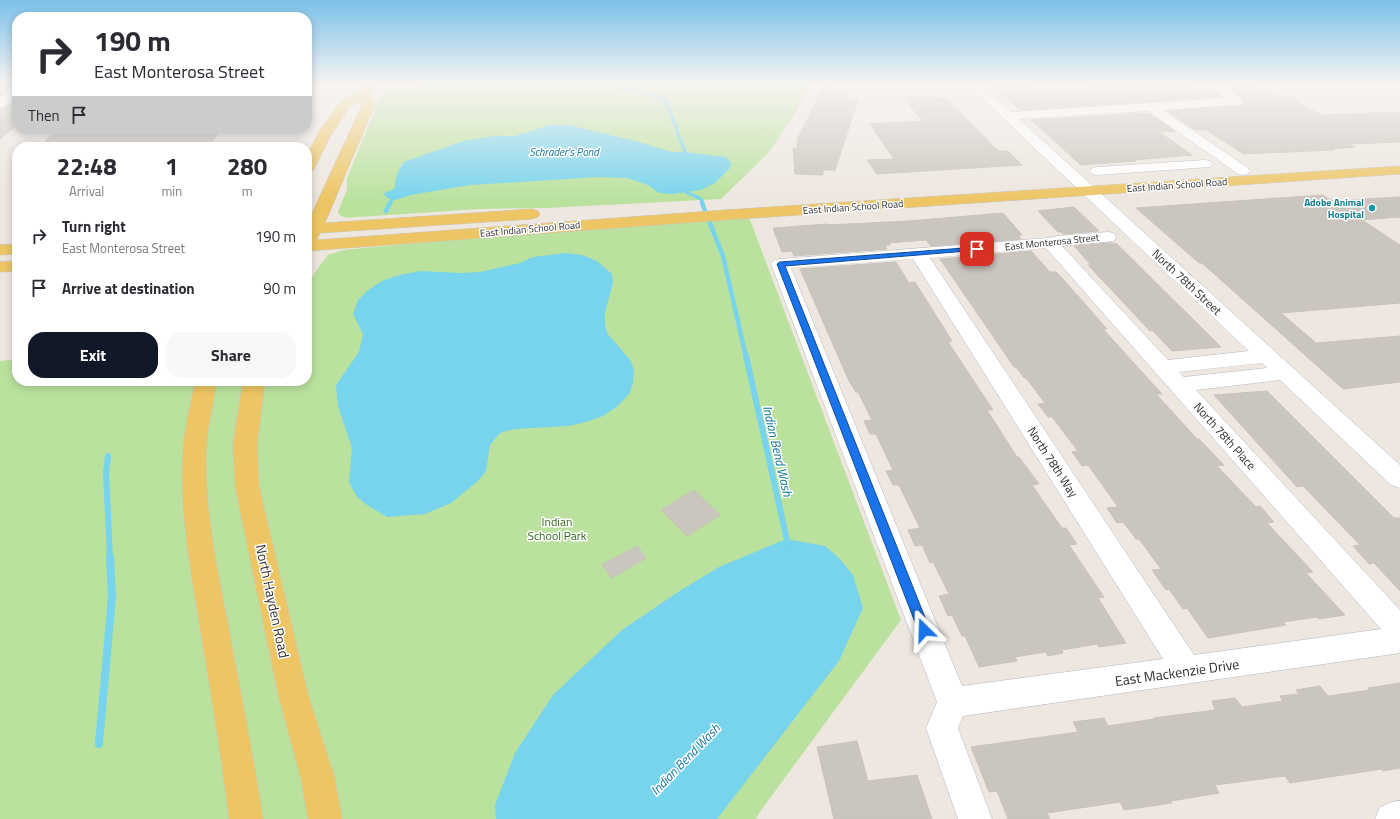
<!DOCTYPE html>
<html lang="en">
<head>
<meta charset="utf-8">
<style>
	body { margin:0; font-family:"Titillium Web",sans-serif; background:#f7f7f7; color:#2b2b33; height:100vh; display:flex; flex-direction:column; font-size:15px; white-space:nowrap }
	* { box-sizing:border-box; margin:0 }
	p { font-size:13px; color:#7c7c81 }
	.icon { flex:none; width:22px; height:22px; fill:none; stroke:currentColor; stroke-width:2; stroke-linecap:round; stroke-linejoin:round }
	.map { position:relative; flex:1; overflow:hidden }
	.sheet { position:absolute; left:12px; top:142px; width:300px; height:244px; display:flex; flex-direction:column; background:#fff; border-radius:16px; box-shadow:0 2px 10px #0003 }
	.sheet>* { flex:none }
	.hud { position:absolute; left:12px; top:12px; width:300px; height:122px; border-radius:16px; box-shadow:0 2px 10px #0003; background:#fff; color:#2b2b33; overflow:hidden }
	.pin { position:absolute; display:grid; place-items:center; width:34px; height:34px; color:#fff; margin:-17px; border-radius:8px; box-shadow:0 2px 6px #0006 }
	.me { position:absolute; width:44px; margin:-22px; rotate:338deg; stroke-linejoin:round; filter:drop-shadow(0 0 3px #0008) }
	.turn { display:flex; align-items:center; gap:14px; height:84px; padding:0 16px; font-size:18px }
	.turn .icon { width:52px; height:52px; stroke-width:2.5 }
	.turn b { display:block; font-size:28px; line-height:34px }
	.then { display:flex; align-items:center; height:38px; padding:0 16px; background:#0003; gap:8px; font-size:15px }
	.eta { display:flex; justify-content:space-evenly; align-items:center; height:68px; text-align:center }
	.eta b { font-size:24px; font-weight:700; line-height:28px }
	.primary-button { display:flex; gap:8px; margin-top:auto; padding:8px 16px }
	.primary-button a { flex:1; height:46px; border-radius:16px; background:#111827; color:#fff; font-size:16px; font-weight:700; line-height:46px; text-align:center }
	.primary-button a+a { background:#f7f7f7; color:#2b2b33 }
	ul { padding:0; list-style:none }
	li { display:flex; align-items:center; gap:12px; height:52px; padding:0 16px }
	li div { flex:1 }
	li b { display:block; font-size:15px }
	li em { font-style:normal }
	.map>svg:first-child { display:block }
	.green { fill:#bae29e }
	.water { fill:#77d4ec }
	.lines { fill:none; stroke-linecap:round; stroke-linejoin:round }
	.stream-far3 { stroke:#77d4ec; stroke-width:3.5 }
	.stream-far2 { stroke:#77d4ec; stroke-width:4.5 }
	.stream-far1 { stroke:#77d4ec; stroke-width:6 }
	.stream { stroke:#77d4ec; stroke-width:8 }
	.building { fill:#cac5be; stroke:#c9c3b9 }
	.minor-casing { stroke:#b3b7c0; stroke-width:1 }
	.major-casing { stroke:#c8c8c8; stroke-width:1 }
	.minor { fill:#fff; fill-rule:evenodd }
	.major { fill:#edc565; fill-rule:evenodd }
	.route { fill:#1a73e8; stroke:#114b97 }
	.culture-dot { fill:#0f9aa8; stroke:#fff; stroke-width:1.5 }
	.labels { text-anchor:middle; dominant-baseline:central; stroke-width:3; stroke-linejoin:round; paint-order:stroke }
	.far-street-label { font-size:10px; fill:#2d2d2d; stroke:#fff }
	.far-culture-label { font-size:10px; font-weight:bold; fill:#0d838f; stroke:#fff; text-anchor:end }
	.far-water-label { font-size:11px; font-style:italic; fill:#11759c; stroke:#fff }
	.street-label { font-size:12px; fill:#2d2d2d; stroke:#fff }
	.park-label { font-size:12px; fill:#32691d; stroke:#fff }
	.water-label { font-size:13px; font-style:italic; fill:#11759c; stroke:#fff }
	.near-street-label { font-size:14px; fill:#2d2d2d; stroke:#fff }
</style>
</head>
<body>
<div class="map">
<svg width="1400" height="819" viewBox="0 0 1400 819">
	<rect width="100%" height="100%" fill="#eee7e0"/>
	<path class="green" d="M430 85H809L794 115 769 152 721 199 547 208 480 209 359 217C352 217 341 220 338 212L347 189V178L383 90Z
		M749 217 901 620 759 813 756 819H0V361L17 359V381H307V285L321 264 328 255 343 250 384 246 571 230Z"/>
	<path class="water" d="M550 125H569L639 142 672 152H685L726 157 731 163 730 168 715 183 701 190 672 194 659 193 648 185 627 178 598 177 471 185 411 195 396 200 388 198 383 194 395 188C395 178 398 170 404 162L463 141 495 136H515Z
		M566 253 582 255 597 261 612 274 613 283 605 312V325L607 333 631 361 634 370 633 384 629 394 618 406 603 416 586 422 569 426 515 429 500 433 490 445 486 471 478 481 451 503 425 514 387 517 367 505 357 497 349 482 352 448 338 406 336 385 359 352 363 334 353 314 358 300 367 291 382 281 400 275 420 271 461 273 480 272 520 263 533 257Z
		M786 539 825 546 838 557 853 575 863 608 839 661 717 819H496L495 805 515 753 553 695 622 630 678 592 719 567Z"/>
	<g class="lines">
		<path class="stream-far3" d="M610 85 657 96 666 101 685 152V158
			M686 185V192L701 199 703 204
			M390 204 392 199"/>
		<path class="stream-far2" d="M702 203 723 256 746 357
			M386 211 390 203"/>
		<path class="stream-far1" d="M746 356 788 545
			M108 456 106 472 110 558"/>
		<path class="stream" d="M99 744 112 597 110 557"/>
	</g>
	<path class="building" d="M0 85H17V86L12 87 0 96Z
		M991 85H1029L1034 89 1126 85H1193L1199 89 1208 88 1221 97 1020 110Z
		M824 86 850 89 846 98 858 100 835 170H823V175L795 174 793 148H798L797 140Z
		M1258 86 1279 97H1289L1321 115 1400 112V142L1349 144 1355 147 1332 149 1334 150 1244 154 1206 130H1195L1167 111 1241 105 1244 100 1240 95 1228 87Z
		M930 96 933 99 947 98 991 144 999 151H1008L1022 165 877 174 867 160 894 159 870 124 923 121 909 105H912L905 97Z
		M17 99V125L0 139V109L5 108Z
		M1148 113 1175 131 1159 132 1192 155 1134 160 1136 161 1081 165 1031 120Z
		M59 129H221L211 143 182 145 181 147H38Z
		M1322 195 1333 201 1400 197V217L1362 220 1400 245V303L1281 313 1316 343 1400 336V382L1343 389 1202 263H1199L1136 208Z
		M1074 207 1099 231 1063 234 1061 232H1058L1038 211Z
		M1003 213 1022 235H1018L1021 239 931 246 926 240 889 243 890 245H885L887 249 794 256 792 251 782 252 773 228 827 224V225L909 221Z
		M1110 243 1117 244 1221 347 1172 351 1152 330 1150 331 1088 265H1091L1074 246Z
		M1031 251 1050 272H1056L1063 279 1107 329H1103L1162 394H1156L1197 439H1199L1224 465 1217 466 1256 507 1260 506 1274 522 1267 523 1313 572 1306 573 1345 615 1319 619 1317 617 1283 622 1286 625 1208 638 1187 608 1183 609 1169 589 1166 590 1152 570 1161 569 1139 539H1136L1123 522 1117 523 1107 508 1118 507 1088 465 1082 466 1072 452 1078 451 1052 417H1048L1038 404 1045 403 1026 378H1024L1016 367H1014L940 259Z
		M896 262 909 283 915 282 952 341 948 342 993 410H987L1017 457H1019L1039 484 1032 485 1062 528H1066L1077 544 1069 545 1104 597 1098 598 1126 643 1099 647 1097 644 1062 650 1063 653 1048 656 1046 652 1015 657 1017 661 979 667 965 636H962L952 615 948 616 939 596 949 594 933 562 930 563 922 545 915 546 908 530 920 528 899 485H893L886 471 893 470 876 434H870L864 421 872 420 858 392H856L849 381 800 269Z
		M1267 391 1394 518H1400V591L1374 563 1369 564 1353 546 1360 545 1303 486 1297 487 1214 395Z
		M694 490 720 515 687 536 661 510Z
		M637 546 646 558 612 578 602 565Z
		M1400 683V768L1383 771 1382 769 1290 783 1285 776 1215 785 1219 793 1171 801 1172 803 1124 810 1120 802 1047 813 1050 819H1008L997 791 989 792 971 747 1078 732 1073 722 1104 718 1108 726 1154 719V718L1215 710 1212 701 1235 698 1242 707 1283 701 1280 696 1299 694 1296 690 1320 686 1328 696 1370 690 1368 688Z
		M857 741 868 781 917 775 932 819H834L817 747Z"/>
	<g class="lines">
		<g class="minor-casing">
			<path id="minor" d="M968 85H981L1011 112 1225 98 1206 85H1221L1239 96 1243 101 1241 104 1237 105 1163 110 1248 168 1250 171 1248 174 1243 175 1238 174 1148 111 1019 119 1400 465V488L1391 485 1280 380 1196 390 1400 610V653L963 716 958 728 992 819H958L926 728 937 702 771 264 774 260 780 259 1049 238 1057 236 1108 232 1114 233 1116 237 1114 241 1062 246 1168 360 1249 351ZM1046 248 1381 629 1194 655 930 258ZM913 259 1163 659 962 686 791 268ZM1262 363 1267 368 1184 377 1179 372Z
				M17 87V97L4 107 0 108V98L13 88Z
				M1205 160 1210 161 1212 164 1210 167 1097 175 1092 174 1090 171 1092 168 1097 167Z
				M1400 801V819H1375L1380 807 1392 802Z"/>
		</g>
		<g class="major-casing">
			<path id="major" d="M362 85H374L370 95 376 102 325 223 532 209 538 211 540 214 538 217 532 219 320 233 317 240 725 210 1400 166V174L725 220 307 251V224L363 103 361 101 351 105 331 135 314 169 312 172 307 173V155L317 135 342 99 358 94Z
				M17 244V254L0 255V245Z
				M17 261V271L0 272V262Z
				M195 381H217C213 405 207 429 206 453 205 509 216 564 227 619 239 685 253 752 263 819H229C221 751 209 683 198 615 189 562 180 507 183 453 184 428 191 405 195 381Z
				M243 381H265L257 445 259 486 308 694 335 779 342 819H308L301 779 278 694 235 486 233 445Z"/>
		</g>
		<use href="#minor" class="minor"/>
		<use href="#major" class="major"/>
	</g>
	<linearGradient id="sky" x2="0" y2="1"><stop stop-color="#7bc1ea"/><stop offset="0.42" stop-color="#f7f4f1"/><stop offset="1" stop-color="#f7f4f1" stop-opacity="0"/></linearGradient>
	<rect width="1400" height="200" fill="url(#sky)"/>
	<path class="route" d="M977 247H979V250L785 266 930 630 929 633 924 635 920 633 918 630 777 264 780 262Z"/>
	<circle class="culture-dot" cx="1372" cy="208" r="4"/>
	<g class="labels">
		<g class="far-street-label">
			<text transform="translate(1177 185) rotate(-4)">East Indian School Road</text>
			<text transform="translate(853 207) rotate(-4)">East Indian School Road</text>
			<text transform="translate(530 229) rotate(-5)">East Indian School Road</text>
			<text transform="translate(1052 242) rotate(-6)">East Monterosa Street</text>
		</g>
		<g class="far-culture-label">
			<text x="1364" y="202">Adobe Animal<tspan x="1364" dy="12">Hospital</tspan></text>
		</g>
		<g class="far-water-label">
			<text x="564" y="152">Schrader's Pond</text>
		</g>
		<g class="street-label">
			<text transform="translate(1187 282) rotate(43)">North 78th Street</text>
			<text transform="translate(1225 436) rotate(48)">North 78th Place</text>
			<text transform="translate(1053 462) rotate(57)">North 78th Way</text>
		</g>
		<g class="park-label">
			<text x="557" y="521">Indian<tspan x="557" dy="14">School Park</tspan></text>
		</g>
		<g class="water-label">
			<text transform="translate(778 451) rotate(77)">Indian Bend Wash</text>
			<text transform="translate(685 759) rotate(-46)">Indian Bend Wash</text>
		</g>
		<g class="near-street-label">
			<text transform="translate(273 601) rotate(78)">North Hayden Road</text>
			<text transform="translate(1177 672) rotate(-8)">East Mackenzie Drive</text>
		</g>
	</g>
</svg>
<div class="pin" style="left:977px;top:249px;background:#d93025"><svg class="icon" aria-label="arrive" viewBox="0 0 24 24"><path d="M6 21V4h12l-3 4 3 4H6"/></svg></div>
<svg class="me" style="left:924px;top:630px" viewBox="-20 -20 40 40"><path d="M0-17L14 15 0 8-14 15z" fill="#1a73e8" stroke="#fff" stroke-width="4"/></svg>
<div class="hud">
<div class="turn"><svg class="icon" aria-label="right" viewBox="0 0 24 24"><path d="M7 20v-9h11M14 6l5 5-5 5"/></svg><div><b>190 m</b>East Monterosa Street</div></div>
<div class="then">Then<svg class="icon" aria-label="arrive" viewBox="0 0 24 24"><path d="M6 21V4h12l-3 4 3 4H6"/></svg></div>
</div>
<section class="sheet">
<div class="eta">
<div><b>22:48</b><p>Arrival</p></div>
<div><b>1</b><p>min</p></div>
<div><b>280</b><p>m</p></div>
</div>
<ul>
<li><svg class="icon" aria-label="right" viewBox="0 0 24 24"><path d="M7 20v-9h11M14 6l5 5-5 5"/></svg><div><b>Turn right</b><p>East Monterosa Street</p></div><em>190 m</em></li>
<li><svg class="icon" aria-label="arrive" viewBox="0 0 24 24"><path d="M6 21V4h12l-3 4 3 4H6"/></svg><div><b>Arrive at destination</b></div><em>90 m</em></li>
</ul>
<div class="primary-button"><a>Exit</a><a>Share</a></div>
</section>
</div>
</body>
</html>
